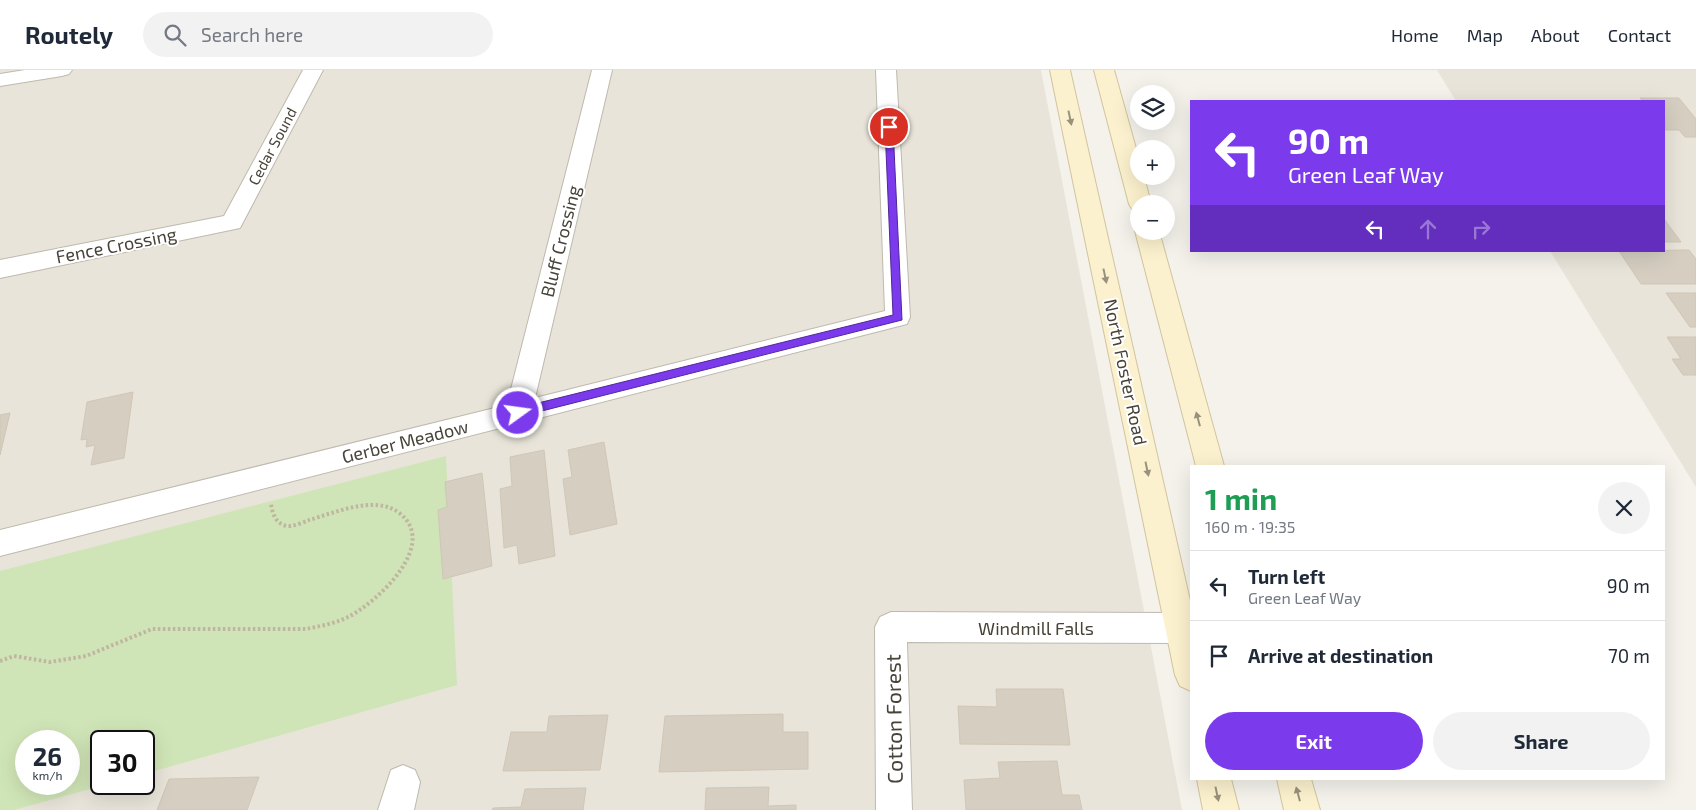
<!DOCTYPE html>
<html lang="en">
<head>
<meta charset="utf-8">
<style>
	body { margin:0; font-family:"Exo 2",sans-serif; background:#f2f2f3; color:#1f2937; height:100vh; display:flex; flex-direction:column; font-size:19px; white-space:nowrap }
	* { box-sizing:border-box; margin:0 }
	p { font-size:16px; color:#747a83 }
	.icon { flex:none; width:28px; height:28px; fill:none; stroke:currentColor; stroke-width:2; stroke-linecap:round; stroke-linejoin:round }
	.map { position:relative; flex:1; overflow:hidden }
	.panel { position:absolute; left:1190px; top:395px; width:475px; height:315px; display:flex; flex-direction:column; background:#fff; border-radius:0px; box-shadow:0 5px 20px #0002 }
	.panel>* { flex:none }
	.banner { position:absolute; left:1190px; top:30px; width:475px; height:152px; border-radius:0px; box-shadow:0 5px 20px #0002; background:#7c3aed; color:#fff; overflow:hidden }
	.fabs { position:absolute; left:1130px; top:15px; display:grid; gap:10px }
	.fabs a { display:grid; place-items:center; width:45px; height:45px; border-radius:50%; background:#fff; box-shadow:0 5px 20px #0002; font-size:25px }
	.speed { position:absolute; left:15px; top:660px; display:flex; gap:10px; font-size:25px; font-weight:700; text-align:center }
	.speed>* { display:grid; place-content:center; width:65px; height:65px; border-radius:50%; background:#fff; box-shadow:0 5px 20px #0002; line-height:1 }
	.speed small { font-size:12px; font-weight:400 }
	.speed .limit { border:2px solid #111; border-radius:8px; background:#fff; color:#111 }
	.pin { position:absolute; display:grid; place-items:center; width:42px; height:42px; color:#fff; margin:-21px; border:2px solid #fff; border-radius:50%; box-shadow:0 1px 5px #0007 }
	.me { position:absolute; width:55px; margin:-28px; rotate:76deg; stroke-linejoin:round; filter:drop-shadow(0 0 4px #0008) }
	.turn { display:flex; align-items:center; gap:18px; height:105px; padding:0 15px; font-size:22px }
	.turn .icon { width:65px; height:65px; stroke-width:2.5 }
	.turn b { display:block; font-size:35px; line-height:42px }
	.lanes { display:flex; align-items:center; height:48px; padding:0 15px; background:#0003; justify-content:center; gap:25px; direction:ltr }
	.lanes .off { opacity:.35 }
	.round { display:grid; place-items:center; flex:none; width:52px; height:52px; border-radius:26px; background:#f2f2f3 }
	.overview { display:flex; align-items:center; justify-content:space-between; height:85px; padding:0 15px }
	h1 { font-size:30px; font-weight:700; line-height:38px; color:#1e9e55 }
	.action { display:flex; gap:10px; margin-top:auto; padding:10px 15px }
	.action a { flex:1; height:58px; border-radius:30px; background:#7c3aed; color:#fff; font-size:20px; font-weight:700; line-height:58px; text-align:center }
	.action a+a { background:#f2f2f3; color:#1f2937 }
	ul { padding:0; list-style:none }
	li { display:flex; align-items:center; gap:15px; height:70px; padding:0 15px; border-top:1px solid #e0e1e3 }
	li div { flex:1 }
	li b { display:block; font-size:19px }
	li em { font-style:normal }
	header { display:flex; align-items:center; gap:30px; box-sizing:border-box; height:70px; padding:0 25px; background:#fff; border-bottom:1px solid #e0e1e3 }
	header strong { font-size:24px }
	nav { display:flex; gap:28px; margin-inline-start:auto; font-size:18px }
	.search { width:350px; height:45px; background:#f2f2f3; display:flex; align-items:center; gap:12px; box-sizing:border-box; padding:0 18px; border-radius:28px; color:#747a83; font-size:19px }
	.map>svg:first-child { display:block }
	.residential { fill:#e8e4d9; fill-rule:evenodd }
	.green { fill:#d0e5b7; fill-rule:evenodd }
	.building { fill:#d5cec1; stroke:#d0c6b5 }
	.lines { fill:none; stroke-linecap:round; stroke-linejoin:round }
	.street-casing { stroke:#bfb9ae; stroke-width:2 }
	.secondary-casing { stroke:#d1c49e; stroke-width:2 }
	.path { stroke:#c0b5a0; stroke-width:4; stroke-dasharray:2.5 2.5; stroke-linecap:butt }
	.street { fill:#fff; fill-rule:evenodd }
	.secondary { fill:#fbf1ce; fill-rule:evenodd }
	.oneway { fill:#99917c }
	.route { fill:#7c3aed; stroke:#51269a }
	.labels { text-anchor:middle; dominant-baseline:central; stroke-width:4; stroke-linejoin:round; paint-order:stroke }
	.far-street-label { font-size:15px; fill:#484339; stroke:#fff }
	.street-label { font-size:18px; fill:#484339; stroke:#fff }
	.near-street-label { font-size:21px; fill:#484339; stroke:#fff }
</style>
</head>
<body>
<header>
<strong>Routely</strong>
<div class="search"><svg class="icon" aria-label="search" viewBox="0 0 24 24"><circle cx="10" cy="10" r="6"/><path d="M15 15l6 6"/></svg>Search here</div>
<nav><a>Home</a><a>Map</a><a>About</a><a>Contact</a></nav>
</header>
<div class="map">
<svg width="1696" height="740" viewBox="0 0 1696 740">
	<rect width="100%" height="100%" fill="#f4f2eb"/>
	<path class="residential" d="M0 0H1041L1182 740H0ZM26 671H69V714H26ZM101 671H144V714H101Z
		M1437 0H1696V417L1550 181H1664V31H1456Z"/>
	<path class="green" d="M446 386 457 615 144 704V671H101V714H108L14 740H0V501ZM26 671H69V714H26Z"/>
	<path class="building" d="M1640 28H1679L1696 49V67H1685L1679 60H1665L1664 31H1643Z
		M1664 149 1681 172H1664Z
		M1689 180 1696 189V214H1641L1619 181Z
		M1666 223H1696V257H1690Z
		M1667 267H1696V305H1683L1672 289H1681Z
		M133 322 124 388 91 395 95 375 86 377 87 369 81 370 87 332Z
		M10 343 0 385V345Z
		M604 372 617 454 570 465 563 409 572 407 568 380Z
		M544 380 555 486 519 494 517 475 504 478 500 419 512 416 510 387Z
		M482 403 492 496 443 509 438 440 447 437 445 412Z
		M996 619H1063L1070 675 960 674 958 636 997 637Z
		M783 644V662H808V699L659 702 665 646Z
		M608 645 600 700 503 701 511 662H547L549 646Z
		M1057 691 1062 725H1079L1082 740H966L964 710 1000 708 998 692Z
		M259 707 247 740H157L169 709Z
		M769 717 768 736 796 735V740H705L706 718Z
		M586 718 583 740H492L493 738 521 737 525 719Z"/>
	<g class="lines">
		<g class="street-casing">
			<path id="street" d="M25 0H72L69 4 62 6 0 16V4Z
				M303 0H323L240 158 0 208V190L224 146Z
				M592 0H612L535 328 885 241 876 0H896L910 247 907 254 0 486V460L507 335Z
				M891 542 1181 543 1191 547V569L1181 573 907 572 912 740H876L875 557 880 547Z
				M403 695 415 700 420 712 414 740H378L391 700Z"/>
		</g>
		<g class="secondary-casing">
			<path id="secondary" d="M1050 0H1070L1191 535V621L1180 616 1175 605Z
				M1094 0H1114L1139 89V106H1144L1151 134H1139V141L1132 139 1129 134Z
				M1139 155V161H1159L1224 396H1196L1135 161Z
				M1197 709H1231L1239 740H1203Z
				M1277 709H1311L1320 740H1284Z"/>
		</g>
		<path class="path" d="M0 591 14 586 50 592 86 586 152 559H306C321 556 337 553 350 546 378 531 441 473 398 442 374 425 334 443 309 450 304 452 297 455 291 456 277 457 272 444 271 433"/>
		<use href="#street" class="street"/>
		<use href="#secondary" class="secondary"/>
	</g>
	<defs><path id="oneway-solid" d="M-6-.8H1V-3.2L6.5 0L1 3.2V.8H-6Z" transform="scale(1.25)"/></defs>
	<g class="oneway">
		<use href="#oneway-solid" transform="translate(1070 48) rotate(78)"/>
		<use href="#oneway-solid" transform="translate(1105 206) rotate(78)"/>
		<use href="#oneway-solid" transform="translate(1198 349) rotate(-105)"/>
		<use href="#oneway-solid" transform="translate(1147 399) rotate(78)"/>
		<use href="#oneway-solid" transform="translate(1217 724) rotate(78)"/>
		<use href="#oneway-solid" transform="translate(1298 724) rotate(-105)"/>
	</g>
	<path class="route" d="M889 54 893 57 902 250 518 347 514 346V340L518 338 893 245 885 57Z"/>
	<g class="labels">
		<g class="far-street-label">
			<text transform="translate(272 76) rotate(-62)">Cedar Sound</text>
		</g>
		<g class="street-label">
			<text transform="translate(560 171) rotate(-76)">Bluff Crossing</text>
			<text transform="translate(116 175) rotate(-11)">Fence Crossing</text>
			<text transform="translate(1126 302) rotate(78)">North Foster Road</text>
			<text transform="translate(405 371) rotate(-14)">Gerber Meadow</text>
			<text x="1036" y="558">Windmill Falls</text>
		</g>
		<g class="near-street-label">
			<text transform="translate(893 649) rotate(-91)">Cotton Forest</text>
		</g>
	</g>
</svg>
<div class="fabs">
<a><svg class="icon" aria-label="layers" viewBox="0 0 24 24"><path d="M12 4l9 5-9 5-9-5zM3 14l9 5 9-5"/></svg></a>
<a>+</a>
<a>−</a>
</div>
<div class="speed"><div>26<small>km/h</small></div><div class="limit">30</div></div>
<div class="pin" style="left:889px;top:57px;background:#d93025"><svg class="icon" aria-label="arrive" viewBox="0 0 24 24"><path d="M6 21V4h12l-3 4 3 4H6"/></svg></div>
<svg class="me" style="left:518px;top:343px" viewBox="-20 -20 40 40"><circle r="17" fill="#7c3aed" stroke="#fff" stroke-width="3"/><path d="M0-11L8 9 0 5-8 9z" fill="#fff"/></svg>
<div class="banner">
<div class="turn"><svg class="icon" aria-label="left" viewBox="0 0 24 24"><path d="M17 20v-9H6M10 6l-5 5 5 5"/></svg><div><b>90 m</b>Green Leaf Way</div></div>
<div class="lanes"><svg class="icon" aria-label="left" viewBox="0 0 24 24"><path d="M17 20v-9H6M10 6l-5 5 5 5"/></svg><svg class="icon off" aria-label="ahead" viewBox="0 0 24 24"><path d="M12 20V5M6 11l6-6 6 6"/></svg><svg class="icon off" aria-label="right" viewBox="0 0 24 24"><path d="M7 20v-9h11M14 6l5 5-5 5"/></svg></div>
</div>
<section class="panel">
<div class="overview"><div><h1>1 min</h1><p>160 m · 19:35</p></div><a class="round"><svg class="icon" aria-label="close" viewBox="0 0 24 24"><path d="M6 6l12 12M18 6L6 18"/></svg></a></div>
<ul>
<li><svg class="icon" aria-label="left" viewBox="0 0 24 24"><path d="M17 20v-9H6M10 6l-5 5 5 5"/></svg><div><b>Turn left</b><p>Green Leaf Way</p></div><em>90 m</em></li>
<li><svg class="icon" aria-label="arrive" viewBox="0 0 24 24"><path d="M6 21V4h12l-3 4 3 4H6"/></svg><div><b>Arrive at destination</b></div><em>70 m</em></li>
</ul>
<div class="action"><a>Exit</a><a>Share</a></div>
</section>
</div>
</body>
</html>
